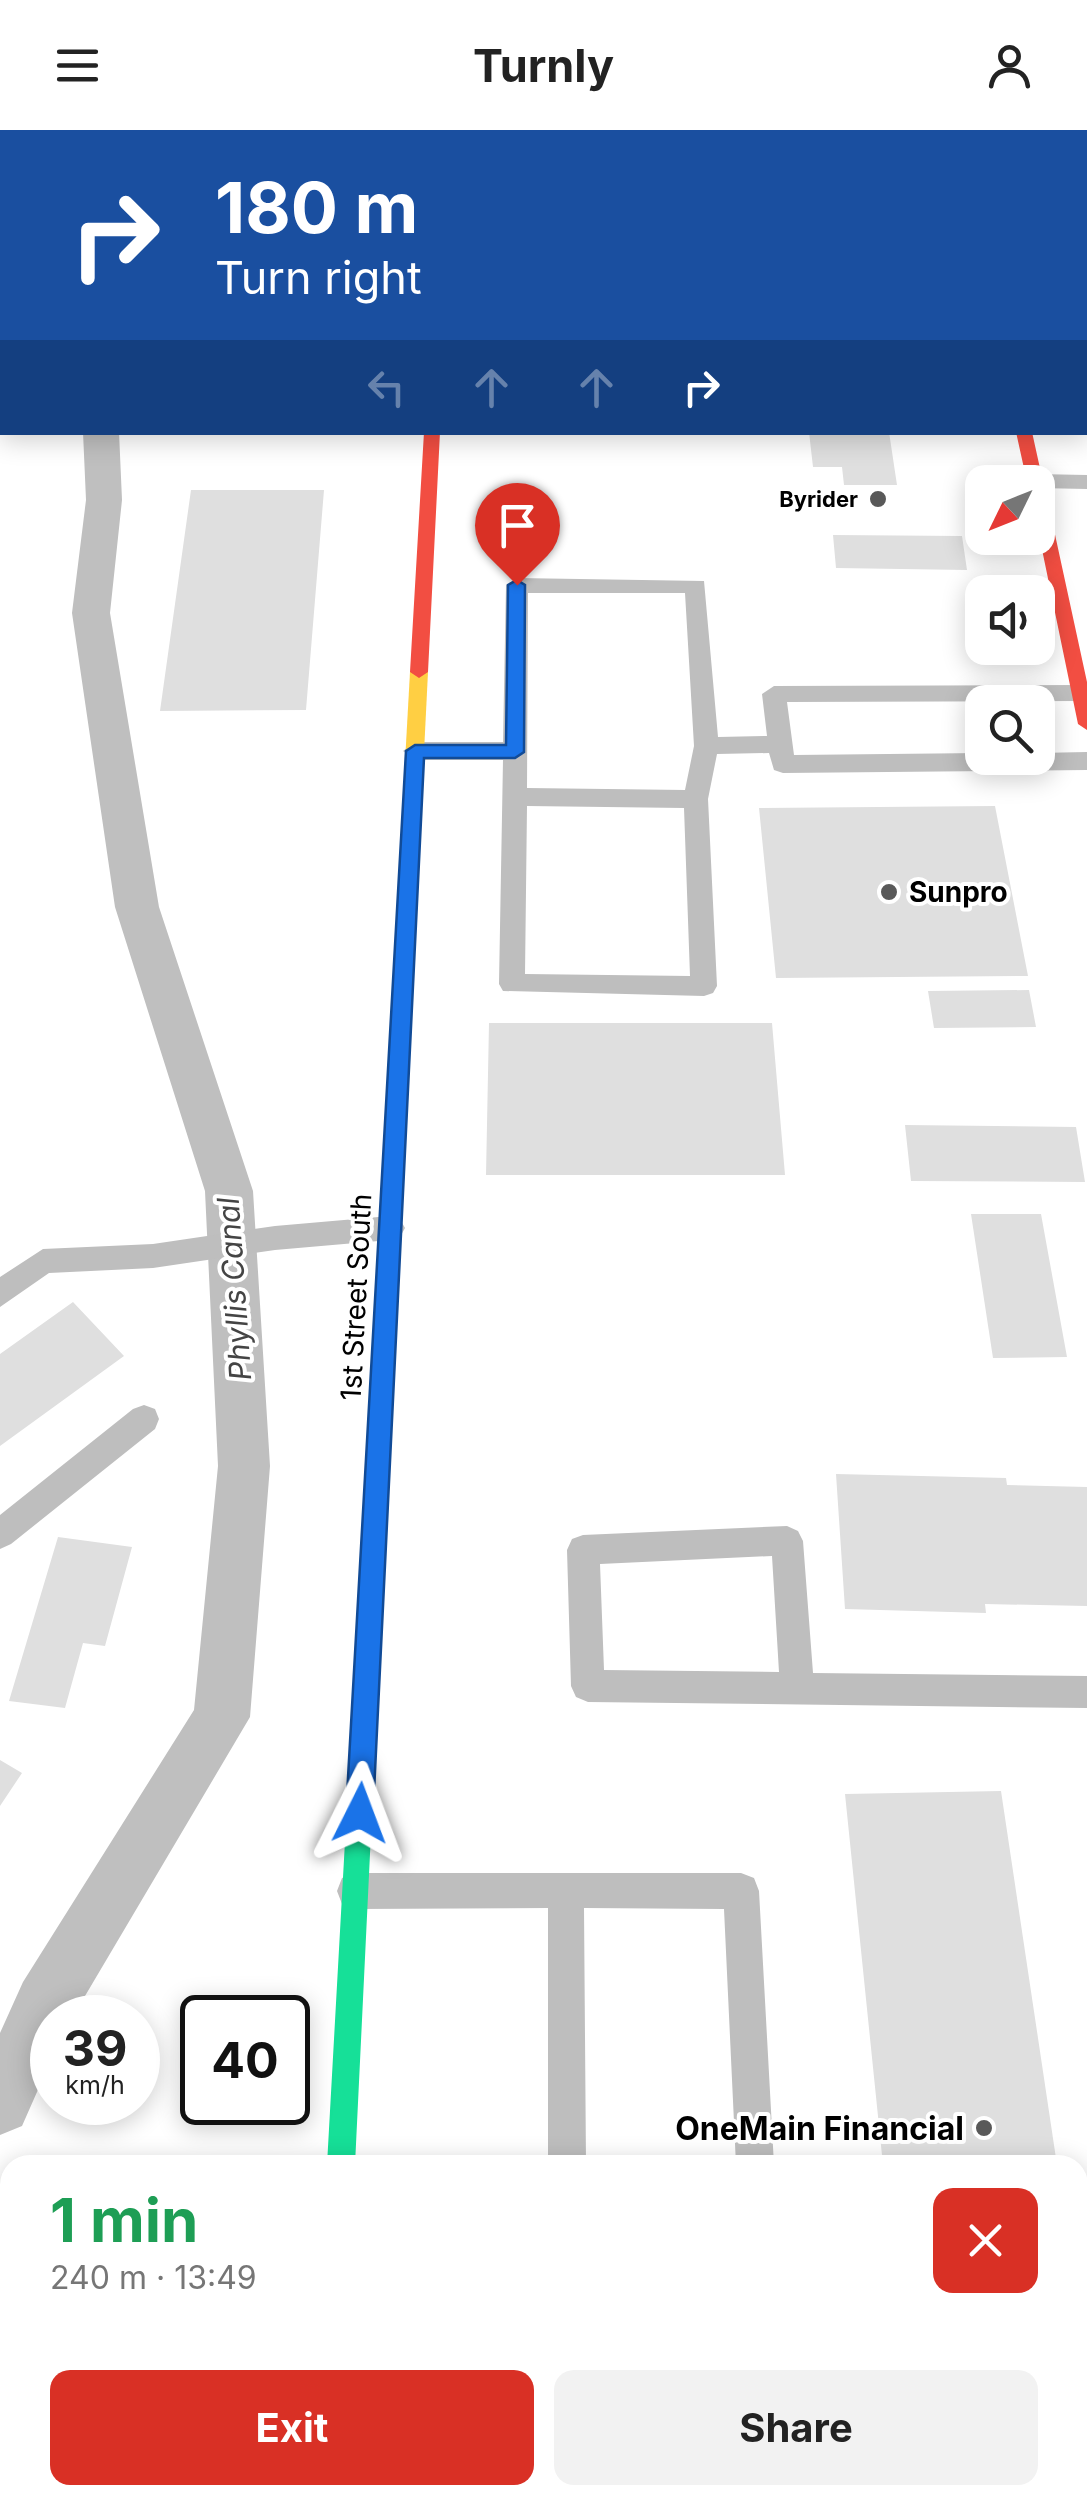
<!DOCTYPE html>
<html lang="en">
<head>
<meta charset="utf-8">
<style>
	body { margin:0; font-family:Inter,sans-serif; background:#f2f2f2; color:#222; height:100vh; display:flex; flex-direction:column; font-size:38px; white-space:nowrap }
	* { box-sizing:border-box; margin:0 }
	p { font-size:32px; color:#767676 }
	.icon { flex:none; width:55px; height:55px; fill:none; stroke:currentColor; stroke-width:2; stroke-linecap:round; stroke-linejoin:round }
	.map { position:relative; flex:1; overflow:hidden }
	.sheet { position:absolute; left:0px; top:2025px; width:1088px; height:350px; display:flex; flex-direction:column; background:#fff; border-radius:30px 30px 0 0; box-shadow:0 5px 25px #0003 }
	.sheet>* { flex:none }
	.guide { position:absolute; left:0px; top:0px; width:1088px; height:305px; box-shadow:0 5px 25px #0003; background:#1a4fa0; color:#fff; overflow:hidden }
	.needle { width:65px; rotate:227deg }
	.tools { position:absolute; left:965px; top:335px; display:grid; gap:20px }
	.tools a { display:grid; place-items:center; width:90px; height:90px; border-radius:20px; background:#fff; box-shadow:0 5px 25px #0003; font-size:50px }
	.speed { position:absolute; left:30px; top:1865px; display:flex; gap:20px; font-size:50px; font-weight:700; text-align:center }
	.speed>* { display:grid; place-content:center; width:130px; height:130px; border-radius:50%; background:#fff; box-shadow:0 5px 25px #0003; line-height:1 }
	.speed small { font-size:25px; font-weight:400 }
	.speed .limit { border:5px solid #111; border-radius:15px; background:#fff; color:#111 }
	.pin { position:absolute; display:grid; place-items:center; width:85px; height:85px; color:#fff; margin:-102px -42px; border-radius:50% 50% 50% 0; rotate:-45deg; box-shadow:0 0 10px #0007 }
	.pin .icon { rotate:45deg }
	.me { position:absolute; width:110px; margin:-55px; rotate:3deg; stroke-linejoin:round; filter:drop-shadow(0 0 8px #0008) }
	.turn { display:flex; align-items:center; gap:35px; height:210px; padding:0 50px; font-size:45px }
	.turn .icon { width:130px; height:130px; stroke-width:2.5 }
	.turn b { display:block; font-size:70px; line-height:85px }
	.lanes { display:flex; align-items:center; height:95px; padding:0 50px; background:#0003; justify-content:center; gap:50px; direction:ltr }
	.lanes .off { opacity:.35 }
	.round { display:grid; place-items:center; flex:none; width:105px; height:105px; border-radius:20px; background:#f2f2f2 }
	.head { display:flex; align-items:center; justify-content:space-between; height:170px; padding:0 50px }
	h1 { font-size:60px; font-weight:700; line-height:75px; color:#1e9e55 }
	.button { display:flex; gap:20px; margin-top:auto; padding:20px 50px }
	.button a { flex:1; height:115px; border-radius:20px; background:#d93025; color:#fff; font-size:40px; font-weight:700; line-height:115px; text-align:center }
	.button a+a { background:#f2f2f2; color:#222 }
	header { display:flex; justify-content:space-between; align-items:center; height:130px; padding:0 50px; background:#fff; font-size:45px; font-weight:700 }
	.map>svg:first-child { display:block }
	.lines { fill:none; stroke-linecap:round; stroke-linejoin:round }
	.canal { fill:#bfbfbf; fill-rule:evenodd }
	.building { fill:#dfdfdf }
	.lane { fill:#bebebe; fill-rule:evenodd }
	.street { fill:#bebebe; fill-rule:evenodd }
	.fast { fill:#16e098; fill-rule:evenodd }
	.slow { fill:#ffcf43; fill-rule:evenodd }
	.jam { fill:#f24e42; fill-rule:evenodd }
	.route { fill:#1a73e8; stroke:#114b97; stroke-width:2.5 }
	.poi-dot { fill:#595959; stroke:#fff; stroke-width:4 }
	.labels { text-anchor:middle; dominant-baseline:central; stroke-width:8; stroke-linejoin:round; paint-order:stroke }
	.far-poi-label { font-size:22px; font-weight:bold; fill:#000; stroke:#fff; text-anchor:end }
	.poi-label { font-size:28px; font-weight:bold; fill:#000; stroke:#fff; text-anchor:start }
	.street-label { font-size:28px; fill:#000; stroke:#fff }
	.water-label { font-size:30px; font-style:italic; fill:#444; stroke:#fff }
	.near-poi-label { font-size:32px; font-weight:bold; fill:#000; stroke:#fff; text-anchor:end }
</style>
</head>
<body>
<header><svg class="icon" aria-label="menu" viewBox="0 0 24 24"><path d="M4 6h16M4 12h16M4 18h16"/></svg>Turnly<svg class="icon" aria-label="person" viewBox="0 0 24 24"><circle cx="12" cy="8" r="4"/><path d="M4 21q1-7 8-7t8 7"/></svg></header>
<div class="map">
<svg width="1087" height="2375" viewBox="0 0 1087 2375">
	<rect width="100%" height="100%" fill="#fff"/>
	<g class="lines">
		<path class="canal" d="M0 176H2V198H0Z
			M83 302H119L122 370 110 483 159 777 253 1061 270 1336 250 1587 72 1888H52V1928L22 1996 0 2005V1903L23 1852 194 1580 218 1336 205 1061 115 777 72 483 86 370Z"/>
	</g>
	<path class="building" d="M809 302H889L897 355H844L842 337H813Z
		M191 360H324L306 580 160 581Z
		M833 405 962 406 967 440 836 438Z
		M995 676 1028 846 776 848 759 678Z
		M1029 860 1036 897 934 898 928 861Z
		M489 893H772L785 1045H486Z
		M905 995 1076 997 1085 1052 911 1051Z
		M971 1084H1041L1067 1227 993 1228Z
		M73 1172 124 1226 0 1316V1224Z
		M836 1344 1006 1348 1007 1355 1087 1357V1476L985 1474 986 1483 845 1479Z
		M58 1407 132 1417 105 1516 83 1513 65 1578 9 1571Z
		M0 1630 22 1643 0 1676Z
		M1001 1661 1057 2035H883L845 1664Z
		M1078 2188 1087 2237V2375H919L918 2365H1078Z
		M0 2206H10V2365H194L193 2375H0Z"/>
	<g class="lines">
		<path class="lane" d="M1085 19H1087V31H1085Z
			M1085 72H1087V84H1085Z
			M1035 344 1087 345V359L1038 358V352H1025L1027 346Z
			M517 448 704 451 718 607 767 606 762 564 774 556 1080 555 1087 557V569L1080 571 787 572 794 625 982 623V628H1038V623L1087 622V640L783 643 774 640 769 623 717 624 708 669 717 856 713 863 704 866 503 861 499 854 503 630H415L403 621 415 612H503L506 455ZM528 463H685L694 616 685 660 527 658ZM527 676 684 678 690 846 525 844Z
			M390 1086 400 1089 405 1098 400 1107 390 1110 275 1120 153 1138 49 1143 0 1177V1147L43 1119 153 1114 275 1096Z
			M144 1275 155 1279 159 1289 155 1299 11 1414 0 1419V1385L133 1279Z
			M787 1396 798 1401 803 1411 813 1543 1087 1546V1578L588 1572 576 1567 571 1556 567 1420 572 1409 583 1405ZM772 1426 779 1542 604 1540 600 1434Z
			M355 1743H741L754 1748 759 1761 774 2035H736L724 1779 584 1778 586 2035H548V1778L355 1779 342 1774 337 1761 342 1748Z
			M547 2365H589V2375H547Z
			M751 2365H793V2375H751Z"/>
		<path class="street" d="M1085 168H1087V190H1085Z"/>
		<path class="fast" d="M952 0H966L967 2H953Z
			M383 1216 391 1219 394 1226 355 2035H327L372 1226 375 1219Z"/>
		<path class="slow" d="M419 536 428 542 394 1226 391 1233 383 1236 375 1233 372 1226 410 542Z"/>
		<path class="jam" d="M424 302H440L428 542 419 548 410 542Z
			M1016 302H1032L1043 352 1041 356 1027 352Z
			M1038 358 1046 363 1087 552V600L1078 594 1038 400Z
			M307 2365H339V2375H307Z"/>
	</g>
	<path class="route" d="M517 450 525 455 524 622 515 628H424L373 1683 369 1693 360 1696 350 1693 346 1683 406 621 415 615H506L508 455Z"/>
	<g class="poi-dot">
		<circle cx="878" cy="369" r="10"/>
		<circle cx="889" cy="762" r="10"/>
		<circle cx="984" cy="1998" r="10"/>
	</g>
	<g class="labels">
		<g class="far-poi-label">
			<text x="858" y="369">Byrider</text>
		</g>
		<g class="poi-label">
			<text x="909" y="762">Sunpro</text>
		</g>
		<g class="street-label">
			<text transform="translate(356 1167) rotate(-87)">1st Street South</text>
		</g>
		<g class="water-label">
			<text transform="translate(234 1159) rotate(-94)">Phyllis Canal</text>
		</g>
		<g class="near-poi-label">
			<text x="964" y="1998">OneMain Financial</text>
		</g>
	</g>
</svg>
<div class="tools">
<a><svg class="needle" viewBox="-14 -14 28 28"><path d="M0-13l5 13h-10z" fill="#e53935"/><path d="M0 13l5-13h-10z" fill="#767676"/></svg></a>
<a><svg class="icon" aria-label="sound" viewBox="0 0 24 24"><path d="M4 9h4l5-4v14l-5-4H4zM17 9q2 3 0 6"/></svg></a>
<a><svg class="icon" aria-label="search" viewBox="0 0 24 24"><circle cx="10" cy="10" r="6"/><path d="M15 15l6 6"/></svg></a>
</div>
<div class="speed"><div>39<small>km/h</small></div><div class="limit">40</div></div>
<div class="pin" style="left:517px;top:455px;background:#d93025"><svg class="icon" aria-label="arrive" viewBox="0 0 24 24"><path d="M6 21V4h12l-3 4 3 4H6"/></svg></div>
<svg class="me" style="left:360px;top:1683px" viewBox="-20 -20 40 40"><path d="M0-17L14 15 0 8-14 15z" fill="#1a73e8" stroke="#fff" stroke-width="4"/></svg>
<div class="guide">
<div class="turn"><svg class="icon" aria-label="right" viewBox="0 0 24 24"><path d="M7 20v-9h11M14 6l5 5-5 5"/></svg><div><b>180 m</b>Turn right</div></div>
<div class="lanes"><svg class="icon off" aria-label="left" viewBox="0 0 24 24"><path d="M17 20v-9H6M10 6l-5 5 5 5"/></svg><svg class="icon off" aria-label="ahead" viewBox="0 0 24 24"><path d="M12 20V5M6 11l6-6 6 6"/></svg><svg class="icon off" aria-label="ahead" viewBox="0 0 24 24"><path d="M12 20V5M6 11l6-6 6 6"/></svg><svg class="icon" aria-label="right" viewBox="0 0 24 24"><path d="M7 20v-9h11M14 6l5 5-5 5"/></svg></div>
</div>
<section class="sheet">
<div class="head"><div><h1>1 min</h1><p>240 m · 13:49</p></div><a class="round" style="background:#d93025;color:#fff"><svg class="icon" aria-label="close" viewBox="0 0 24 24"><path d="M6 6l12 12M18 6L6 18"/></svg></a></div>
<div class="button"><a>Exit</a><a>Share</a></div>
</section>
</div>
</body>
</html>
